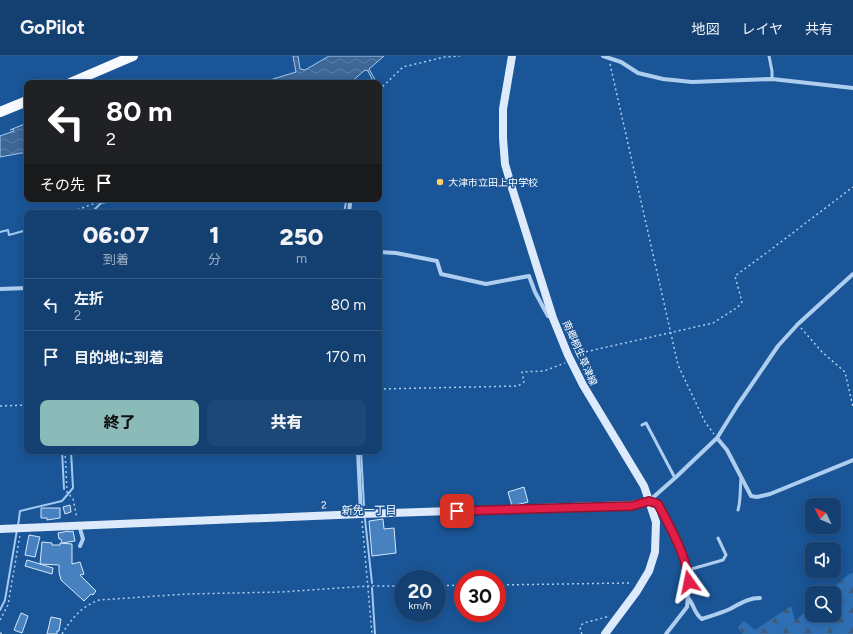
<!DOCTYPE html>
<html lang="ja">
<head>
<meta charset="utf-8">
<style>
	body { margin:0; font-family:Figtree,"Noto Sans JP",sans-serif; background:#1d4776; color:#f1f3f6; height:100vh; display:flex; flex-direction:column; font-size:15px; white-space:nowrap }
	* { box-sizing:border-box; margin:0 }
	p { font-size:13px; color:#9dafc3 }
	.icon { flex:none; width:22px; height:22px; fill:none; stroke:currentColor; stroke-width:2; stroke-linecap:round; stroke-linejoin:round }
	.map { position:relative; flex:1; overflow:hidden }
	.side { position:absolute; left:24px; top:154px; width:358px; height:244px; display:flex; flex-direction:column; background:#144071; border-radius:8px; box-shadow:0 2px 10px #0003,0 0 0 1px #335984 }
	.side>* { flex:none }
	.top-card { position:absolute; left:24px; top:24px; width:358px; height:122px; border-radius:8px; box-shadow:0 2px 10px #0003,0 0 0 1px #335984; background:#202124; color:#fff; overflow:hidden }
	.needle { width:26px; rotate:314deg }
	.fabs { position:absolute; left:805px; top:442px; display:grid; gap:8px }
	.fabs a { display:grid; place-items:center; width:36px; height:36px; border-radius:8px; background:#144071; box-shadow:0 2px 10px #0003,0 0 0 1px #335984; font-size:20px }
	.speed { position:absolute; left:394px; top:514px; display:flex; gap:8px; font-size:20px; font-weight:700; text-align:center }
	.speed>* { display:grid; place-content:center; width:52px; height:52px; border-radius:50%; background:#144071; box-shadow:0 2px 10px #0003,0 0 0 1px #335984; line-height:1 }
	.speed small { font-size:10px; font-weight:400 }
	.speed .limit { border:6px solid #d22; background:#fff; color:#111 }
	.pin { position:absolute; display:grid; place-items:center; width:34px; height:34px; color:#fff; margin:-17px; border-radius:8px; box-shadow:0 2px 6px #0006 }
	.me { position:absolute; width:44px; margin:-22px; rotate:348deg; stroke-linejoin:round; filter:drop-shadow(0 0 3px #0008) }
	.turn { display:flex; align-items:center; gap:14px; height:84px; padding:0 16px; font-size:18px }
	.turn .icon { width:52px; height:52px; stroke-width:2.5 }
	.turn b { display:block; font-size:28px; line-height:34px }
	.then { display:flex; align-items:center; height:38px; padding:0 16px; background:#0003; gap:8px; font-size:15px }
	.eta { display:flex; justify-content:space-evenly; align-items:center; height:68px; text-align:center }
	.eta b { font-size:24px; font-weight:800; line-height:28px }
	.action { display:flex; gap:8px; margin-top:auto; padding:8px 16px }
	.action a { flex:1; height:46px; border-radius:8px; background:#8bbbb9; color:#111; font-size:16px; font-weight:800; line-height:46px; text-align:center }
	.action a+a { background:#1d4776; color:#f1f3f6 }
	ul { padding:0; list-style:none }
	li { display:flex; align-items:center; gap:12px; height:52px; padding:0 16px; border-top:1px solid #335984 }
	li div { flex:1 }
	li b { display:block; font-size:15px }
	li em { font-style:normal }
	header { display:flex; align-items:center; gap:24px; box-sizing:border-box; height:56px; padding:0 20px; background:#144071; border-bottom:1px solid #335984 }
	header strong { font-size:19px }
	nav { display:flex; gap:22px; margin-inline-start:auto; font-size:14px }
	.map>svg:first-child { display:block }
	.forest { fill:url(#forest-firs) }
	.water { fill:url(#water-waves); stroke:#a1c9f2 }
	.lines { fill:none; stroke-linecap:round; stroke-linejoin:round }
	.stream { stroke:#a1c9f2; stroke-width:2 }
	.building { fill:#4781bf; stroke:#d5e8fb }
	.path { stroke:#aecef0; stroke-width:1.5; stroke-dasharray:2 3; stroke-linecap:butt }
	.lane { stroke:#aecef0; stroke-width:3 }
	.street { stroke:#aecef0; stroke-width:4 }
	.secondary { stroke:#dceafb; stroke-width:8 }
	.primary { stroke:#f7faff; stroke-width:10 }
	.route-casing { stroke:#92132f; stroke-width:10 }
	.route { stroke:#e11d48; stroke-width:7 }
	.poi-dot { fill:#ffd06d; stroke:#1a5597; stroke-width:1.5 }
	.labels { text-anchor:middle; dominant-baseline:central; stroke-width:3; stroke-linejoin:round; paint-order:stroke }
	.poi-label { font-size:10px; fill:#fff; stroke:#1a5597; text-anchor:start }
	.street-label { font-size:10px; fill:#fff; stroke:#1a5597 }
	.neighbourhood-label { font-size:11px; fill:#fff; stroke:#1a5597 }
</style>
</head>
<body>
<header>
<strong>GoPilot</strong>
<nav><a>地図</a><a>レイヤ</a><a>共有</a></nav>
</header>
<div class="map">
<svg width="853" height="578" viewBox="0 0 853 578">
	<defs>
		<pattern id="forest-firs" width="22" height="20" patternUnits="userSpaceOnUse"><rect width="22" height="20" fill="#2e6fb4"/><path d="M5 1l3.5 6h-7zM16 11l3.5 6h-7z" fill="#405a76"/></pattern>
		<pattern id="water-waves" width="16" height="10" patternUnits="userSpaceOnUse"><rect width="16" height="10" fill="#3d6797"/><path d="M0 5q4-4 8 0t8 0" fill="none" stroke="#5a7ea7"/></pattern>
	</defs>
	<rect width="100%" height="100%" fill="#1a5597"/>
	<path class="forest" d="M853 517V578H742L738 571 744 565 755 574 791 550 795 565 812 550V559H834V537H827L849 518Z"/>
	<path class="water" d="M293 0H298L300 13 305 14 329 0H384L369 13 377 27H374L368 15 365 14 350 27H260L296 16Z
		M27 67V96L0 101V80L14 75 13 73 10 74Z"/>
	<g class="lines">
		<path class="stream" d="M305 143H331L346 146 344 157
			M83 157 94 154 101 147 124 143
			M0 176 8 174 9 179 27 174
			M62 395 64 433
			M361 395 364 449
			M365 463 372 527
			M18 470 20 455 62 445 73 432 71 395
			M372 532 375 578
			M0 554 5 544 17 474"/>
	</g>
	<path class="building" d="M524 431 528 446 512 450 508 436Z
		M70 449 71 456 65 458 63 451Z
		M41 452H60V462L47 464V462H41Z
		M383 463 384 473 394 472 396 497 372 500 369 465Z
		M69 475V476L73 475 75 485 62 487 61 483H59L58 477Z
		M29 479 40 481 35 501 25 499Z
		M42 486 52 487V489H60V487L72 488V508L80 506 84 518 80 519 96 535 93 539 91 538 84 545 61 524 59 516V509L40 508Z
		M27 504 53 512 52 518 25 510Z
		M21 557 28 560 22 577 14 574Z
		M51 561 61 563 59 575H57V578H47Z"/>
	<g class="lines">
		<path class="path" d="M610 8 678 309 705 366 714 378
			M379 34 403 11 445 1 460 0
			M68 157 107 143
			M801 272 822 296 845 316 853 351
			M577 300 585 296 713 267 738 251 742 246 735 220 769 195 853 131
			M379 333 518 330 524 326 522 316 544 315 565 307
			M0 350 27 349
			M65 395 67 436 73 443 77 462
			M362 465 372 578
			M497 529 628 527 632 528
			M437 530 463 529
			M0 564 8 549 20 479
			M0 577 5 578
			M62 578C72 562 81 551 99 544L187 538 281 536 368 530H403
			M582 578 580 574 581 569 584 567 610 560"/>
		<path class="lane" d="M769 0 772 15V23
			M642 369 646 367 675 422
			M738 454C741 444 740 432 741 422
			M688 514 723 504 726 499 718 482"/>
		<path class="street" d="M603 0 621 6 638 17 663 23 692 26 772 23 853 32
			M349 157 350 147
			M379 196 396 197 437 205 441 218 486 228 529 220 535 236 548 260 553 261
			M0 233 27 232
			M717 382 727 394 751 440 757 441 770 438 853 404
			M358 395 361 458
			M79 469 83 483 80 490
			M688 542C694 548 694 558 702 563 711 560 721 557 730 553 740 548 747 542 760 542
			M666 578 687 551 689 526 688 514 676 483 658 448 649 445 675 422 717 382 737 350 778 290 798 268 853 218"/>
		<path class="secondary" d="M512 0 503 53V82L505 108 512 132 553 262 568 299 583 329 644 430 656 466 655 496 649 515 637 535 605 578
			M0 473 361 458 632 449 649 445"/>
		<path class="primary" d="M70 27 133 0
			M0 56 27 45"/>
	</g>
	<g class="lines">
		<g class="route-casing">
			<path id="route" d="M457 455 632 450 649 445 658 448C671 473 686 498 689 526"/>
		</g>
		<use href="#route" class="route"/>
	</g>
	<circle class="poi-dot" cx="440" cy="126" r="4"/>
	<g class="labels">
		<g class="poi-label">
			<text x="448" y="126">大津市立田上中学校</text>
		</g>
		<g class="street-label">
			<text transform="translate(580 297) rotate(66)">南郷桐生草津線</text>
			<text transform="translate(324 449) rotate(-2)">2</text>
		</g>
		<g class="neighbourhood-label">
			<text x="369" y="454">新免一丁目</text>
		</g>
	</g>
</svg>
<div class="fabs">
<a><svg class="needle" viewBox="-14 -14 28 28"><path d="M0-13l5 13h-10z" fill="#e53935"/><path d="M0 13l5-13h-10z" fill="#9dafc3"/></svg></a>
<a><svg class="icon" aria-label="sound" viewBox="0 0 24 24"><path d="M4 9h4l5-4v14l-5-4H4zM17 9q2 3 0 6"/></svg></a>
<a><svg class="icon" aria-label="search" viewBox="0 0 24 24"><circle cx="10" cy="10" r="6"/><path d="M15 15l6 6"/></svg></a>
</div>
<div class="speed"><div>20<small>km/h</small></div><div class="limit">30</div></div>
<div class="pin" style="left:457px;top:455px;background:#d93025"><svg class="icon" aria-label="arrive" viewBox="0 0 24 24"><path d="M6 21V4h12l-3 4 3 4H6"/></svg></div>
<svg class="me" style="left:689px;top:526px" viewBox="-20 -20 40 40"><path d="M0-17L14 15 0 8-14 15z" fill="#e11d48" stroke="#fff" stroke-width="4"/></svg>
<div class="top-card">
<div class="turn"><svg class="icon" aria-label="left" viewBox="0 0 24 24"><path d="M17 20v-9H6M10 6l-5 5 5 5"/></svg><div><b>80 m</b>2</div></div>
<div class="then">その先<svg class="icon" aria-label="arrive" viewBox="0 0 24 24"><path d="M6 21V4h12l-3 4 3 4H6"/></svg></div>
</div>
<section class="side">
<div class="eta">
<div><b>06:07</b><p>到着</p></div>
<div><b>1</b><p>分</p></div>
<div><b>250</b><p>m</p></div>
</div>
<ul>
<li><svg class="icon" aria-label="left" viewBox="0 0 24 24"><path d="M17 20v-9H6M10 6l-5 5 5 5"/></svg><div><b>左折</b><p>2</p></div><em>80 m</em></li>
<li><svg class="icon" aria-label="arrive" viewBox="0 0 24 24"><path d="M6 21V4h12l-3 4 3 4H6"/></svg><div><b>目的地に到着</b></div><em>170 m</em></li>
</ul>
<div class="action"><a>終了</a><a>共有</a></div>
</section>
</div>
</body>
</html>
